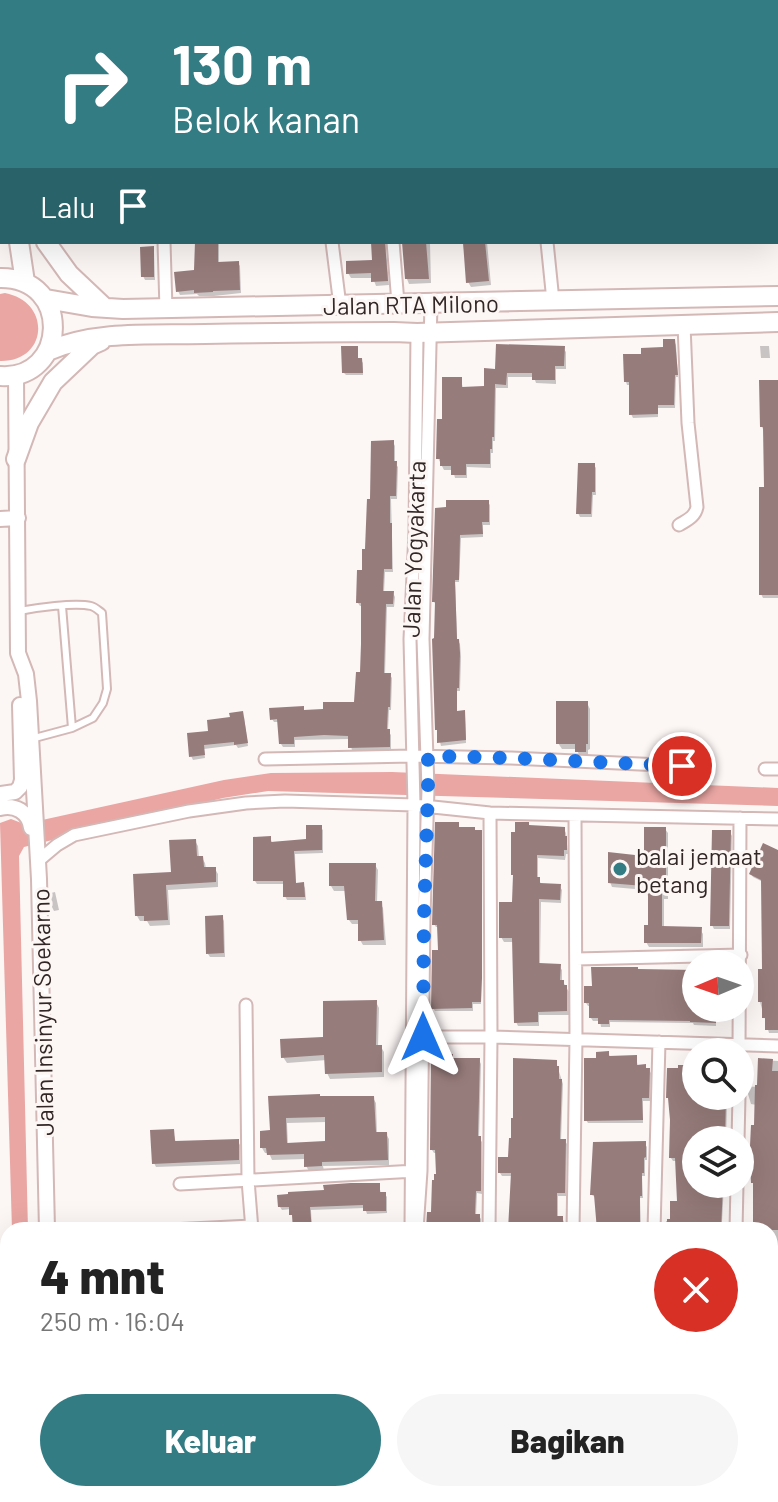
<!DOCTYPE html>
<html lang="id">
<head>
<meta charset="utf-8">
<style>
	body { margin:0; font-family:Barlow,sans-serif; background:#f6f6f6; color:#222; height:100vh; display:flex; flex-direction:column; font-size:30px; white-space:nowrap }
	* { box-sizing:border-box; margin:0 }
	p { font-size:26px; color:#767676 }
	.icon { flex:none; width:44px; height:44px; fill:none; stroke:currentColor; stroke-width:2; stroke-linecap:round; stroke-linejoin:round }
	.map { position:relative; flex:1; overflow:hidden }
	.side { position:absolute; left:0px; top:1222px; width:778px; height:280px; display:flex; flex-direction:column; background:#fff; border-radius:24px 24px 0 0; box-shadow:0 8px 32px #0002 }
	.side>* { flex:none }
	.guide { position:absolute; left:0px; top:0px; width:778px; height:244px; box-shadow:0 8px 32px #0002; background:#347c84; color:#fff; overflow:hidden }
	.needle { width:52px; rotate:268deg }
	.buttons { position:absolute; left:682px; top:950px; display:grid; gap:16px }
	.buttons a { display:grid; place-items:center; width:72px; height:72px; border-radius:50%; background:#fff; box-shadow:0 8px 32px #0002; font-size:40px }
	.pin { position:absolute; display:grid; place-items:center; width:68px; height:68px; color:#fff; margin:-34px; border:4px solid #fff; border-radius:50%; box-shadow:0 2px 8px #0007 }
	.me { position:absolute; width:88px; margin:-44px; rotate:0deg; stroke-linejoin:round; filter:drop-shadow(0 0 6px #0008) }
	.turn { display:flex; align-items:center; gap:28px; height:168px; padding:0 40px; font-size:36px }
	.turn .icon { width:104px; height:104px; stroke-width:2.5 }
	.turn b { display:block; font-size:56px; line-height:68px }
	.then { display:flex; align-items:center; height:76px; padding:0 40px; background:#0003; gap:16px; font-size:30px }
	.round { display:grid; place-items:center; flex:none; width:84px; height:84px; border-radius:42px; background:#f6f6f6 }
	.head { display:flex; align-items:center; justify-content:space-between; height:136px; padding:0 40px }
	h1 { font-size:48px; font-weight:800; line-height:60px }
	.button { display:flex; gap:16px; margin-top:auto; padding:16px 40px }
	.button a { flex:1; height:92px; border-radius:48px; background:#347c84; color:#fff; font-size:32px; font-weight:800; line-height:92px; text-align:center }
	.button a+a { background:#f6f6f6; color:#222 }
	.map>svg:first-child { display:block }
	.water { fill:#e9a6a3 }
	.shadow { fill:#0003; fill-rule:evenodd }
	.building { fill:#967c7b; fill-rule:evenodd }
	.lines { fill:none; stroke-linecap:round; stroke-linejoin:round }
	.service-casing { stroke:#d3b8b6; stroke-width:10 }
	.minor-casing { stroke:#d3b8b6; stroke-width:15 }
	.tertiary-casing { stroke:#d3b8b6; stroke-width:18 }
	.trunk-casing { stroke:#d3b8b6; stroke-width:22 }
	.service { stroke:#fff; stroke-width:6 }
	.minor { stroke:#fff; stroke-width:11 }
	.tertiary { stroke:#fff; stroke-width:14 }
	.trunk { stroke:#fff; stroke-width:18 }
	.route { stroke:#1a73e8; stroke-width:14; stroke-dasharray:0 25.2 }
	.poi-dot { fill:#347c84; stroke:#fcf6f5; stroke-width:3 }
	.labels { text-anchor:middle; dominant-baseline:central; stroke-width:6; stroke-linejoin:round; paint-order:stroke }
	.street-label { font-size:24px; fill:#322727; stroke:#fcf6f5 }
	.poi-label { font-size:24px; fill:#322727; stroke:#fcf6f5; text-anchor:start }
</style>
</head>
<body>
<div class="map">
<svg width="778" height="1502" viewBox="0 0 778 1502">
	<rect width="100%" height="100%" fill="#fcf6f5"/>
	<path class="water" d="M5 293C52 302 48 362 0 361V294Z
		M392 772 778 788V806L268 791 223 798 24 847 19 856 28 1230H12L0 823 11 819 24 824 224 780 271 773Z"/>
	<path class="shadow" d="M376 0H409V2H376Z
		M776 18H778V36H776Z
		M776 63H778V115V114Z
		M197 242H219V264L238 263 240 266 241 293 214 296H199L197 294 180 295 178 291 196 272Z
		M373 242H389L386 248 389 285 376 286 373 278H351L348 273 374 262Z
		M403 242H450L430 243 431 283 409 284 407 279Z
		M463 242H487L491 285 471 287 468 282Z
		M152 248 154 252 155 280H145L143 276Z
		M674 341 676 345 678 377H676L675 408H658V417L633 418 631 414V385H627L626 382 643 356 665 349Z
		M760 346H769L770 358H761Z
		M563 348 566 352V369H556V384L536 383 534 377H508V388H496L495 441H493V453H491V468L467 467V478H455L453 470H444L438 458 444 421 461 379 463 389 486 388 497 371Z
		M358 360H361L363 363V375H346L344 373Z
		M778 382V598H763L761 594 766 489 764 431 762 427Z
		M393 442 395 446V463L398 467 397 499H391L393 572H385L384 593H393L395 597 394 607H387L385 675H390L392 678 391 710H389L388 731 391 735V750L352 751 350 739 295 740V747H283L281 744 280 722H274L272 719 303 708 305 712 325 711 356 704 361 674 363 606H360L358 603 367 551Z
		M594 465 596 468V495H593L592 517H580L578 513Z
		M488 502 490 505V525H483V537L461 538 459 582H455L457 639 460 644 461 657 460 691H457V713L464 712 465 716 466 743 441 746 437 730V606L434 602 437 509Z
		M587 703 590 709V749L588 750V758H580L577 749H562L558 743Z
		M244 717 248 746 238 748 236 745 204 749 205 758 193 760 191 756 211 733Z
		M458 824 459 829 480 832 482 835 481 1004H473V1011H435L433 1008 440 952 439 927H436L434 924Z
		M320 827 323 830V853L295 854 296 885 303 884 305 888 306 900H287L285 896V884H257L255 881 270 838 272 842 308 841Z
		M529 827 564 829 566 833 568 854H566L565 860 538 858V879L542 885H559L562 890 561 903 541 902 540 965 559 966 562 970V980L569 992V1015H539V1026H518L516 1022 514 942H504L501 937 514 904 515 879 513 875Z
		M665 829 668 833V899H664V928L700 929 703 934V947H649L646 942 650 927 649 899 646 890 612 887 610 882 646 859Z
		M730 832 732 836 730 929H714L712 925Z
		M195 841 198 846 199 858H202L205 863 206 869H215L218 874V887L168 890 170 925 150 926 147 921H140L137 916 173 874Z
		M778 852V1033H769L760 1002 764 971 763 882 753 877 751 874Z
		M375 865 378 870 377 903H380L383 908 386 945H363L360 940V924H352L349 920 347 891H334L331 886Z
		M55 892 59 910 54 911 52 907 51 893Z
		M222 917 224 921 225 957H210L208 954Z
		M695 967 696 1008H727V1020H716V1026L694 1025 693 1023 610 1022V1027H601L600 1021H593L591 1018V1006H588L586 1003 594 988 638 971 695 972Z
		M376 1002 379 1008 378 1047H381L384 1052V1077L330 1079 327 1073V1060L287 1063 283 1057 325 1039Z
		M608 1053 611 1058 636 1057 638 1067 649 1070 651 1073 650 1101H643V1123H588L586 1120 598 1060Z
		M688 1055H696V1096H733L732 1103H727L726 1140H696V1184H724L722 1222H727L729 1230H666V1221H672L679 1203 677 1161H673L671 1158 688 1067Z
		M452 1056 454 1060H479L481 1064 479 1138 482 1142V1194L477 1193 476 1216H479L481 1219V1230H429L433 1214 438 1176 437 1153H434L432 1150Z
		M760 1060 778 1061V1312H770V1230H753L757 1105 751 1104 748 1094 740 1091V1086L759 1087Z
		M556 1062 563 1084 561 1141H565L567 1144 566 1196H558V1218H562L564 1222V1230H511L513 1176H502L500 1173 510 1159Z
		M270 1098H373L376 1103 377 1134H386L389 1139V1165L323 1166 324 1171H309L306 1166V1159L272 1160 269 1153H265L262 1148 272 1132ZM327 1122V1143L288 1145 287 1123Z
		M173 1131 176 1143 238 1141 240 1145V1164L156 1167 154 1163Z
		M645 1144 647 1147V1160H645V1176H642L643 1198H640L641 1230H597L596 1198 592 1195Z
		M379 1185 381 1194H385L387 1197V1213L367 1214 365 1208 311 1210 312 1230H295L291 1209 282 1210 280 1207Z
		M770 1389 778 1391V1411L770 1410Z
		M253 1494H267V1502H253Z"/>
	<path class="building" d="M195 242H218V262L239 261 240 290 213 291V292L194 293V290L176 292 174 272 194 270Z
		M371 242H385L388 281 371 282V273L346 274V261L372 260Z
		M402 242H426L429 279H405Z
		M463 242H485L489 281 466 283Z
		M154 246V277H141L140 247Z
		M663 339H675L678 375H675L674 405H658V414L629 415V382H624L623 354H641V348L663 347Z
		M496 344 565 346 564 366H555V380H532V373H507L506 385 495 384 494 437H492V449H490V464H466V475H451V466H440V459H436L437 419H442V377H462V387L484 386V368L495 369Z
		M341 346H358V358H362L363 373H342Z
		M759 380H778V595H759V487H764L763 427H760Z
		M394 440V461H397L396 496H390V523H392V569H384L383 591H394L393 604H386L384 673H391L390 707H388L387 729H390V747L348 748V736L324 735 294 737V744H279L277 719 270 720 269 708 304 706V710L323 709V702H354L356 672H360L361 644V603H356L357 570H362V549H365L367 499H370L371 441Z
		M578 463H595V492H592L591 514H576Z
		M446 500H489V522H482L483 534 460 535 459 580H455L457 639H459L460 653 459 688H457V711L465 710 466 740 437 743V730H435L432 639 434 638 435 602H432L435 508 446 507Z
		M556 701H588V744H586V752H575V744H556Z
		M243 711 248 743 234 745V742L204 745 205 755 189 757 187 733 208 731 207 720 230 717 229 713Z
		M435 822H459V827H475V830H482V978L481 1002H472V1008L431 1009 432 950H438L437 925H432Z
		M515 822H529V825L565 827V836H567V850H564V856L537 855V877H540V883L561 884 560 900 539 899V963L561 964 560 980H564V985H567V1011L538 1012V1022L514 1023 512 938H499V902H512L513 875H511V832H515Z
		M306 825H322V850L294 851 296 883 304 882 305 897H283V881H253V837L271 836V842L306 839Z
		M644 827H666V894H662V926L702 927 701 943H644V925H648V894H645L644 886 608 883V852L644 856Z
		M712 830H731L729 926H710Z
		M196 839 197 856H203L204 867H216V882L166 885 168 920 144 921V916H135L133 874 171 872 169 840Z
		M763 843 778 850V1030H765V1018H762V1002H758V969H762L761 880 749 874Z
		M329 863H376L375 901H382L384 940 358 941V920H347L344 886H329Z
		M223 915 224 953 206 954 205 916Z
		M591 967H638V969L696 970V1008H716V1023L690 1022V1021L609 1020V1024H598V1018H589V1003H584V986H592Z
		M377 1000 376 1045H382V1072L325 1074 324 1055 281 1058 280 1039 323 1037V1001Z
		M609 1051V1056L637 1055V1065L646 1064V1068H650L649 1098H642L643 1120 584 1121V1058H596V1052Z
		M431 1053 453 1054V1058H480L478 1136H481V1191H476L475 1214H480V1230H426L427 1212H431L432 1180H434V1174H436L435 1150H430Z
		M513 1058 557 1060V1066H559V1079H562L560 1139H566L565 1193H557V1216H563V1230H508L511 1173H498V1157H508L509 1138H511V1118H513Z
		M758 1058 773 1059 772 1071H778V1230H753V1183H751L749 1146H750L751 1125H754L755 1085H757Z
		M678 1065H696V1096H726L725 1138H721V1140H696V1184H723L721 1230H667V1219H670V1201H677L675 1158H669L670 1120 668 1098H666L667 1068H678Z
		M320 1094V1096H374L376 1132H387L388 1160 322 1162V1166L304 1167V1154L267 1155 266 1148H260V1131L270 1130 268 1096ZM325 1117V1141L287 1143 286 1118Z
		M174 1129 175 1141 239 1139V1160L152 1164 150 1130Z
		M646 1141V1157L644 1158V1173H642V1196H640V1230H597L594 1195H590L593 1142Z
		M351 1183H380V1192H386V1211H363V1205L310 1207 312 1230H293L292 1215H289V1207H278L277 1195 288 1194V1192L324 1190 323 1185Z"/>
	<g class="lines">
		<g class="service-casing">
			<path id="service" d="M776 56 778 54
				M776 201 778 221
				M62 606 72 728
				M19 611C35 608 75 602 91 606 95 607 98 610 102 613L107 689 103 703 93 718 72 728 31 739"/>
		</g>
		<g class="minor-casing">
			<path id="minor" d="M365 0 366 2
				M164 242 166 309
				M332 242 340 306
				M393 242 398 303
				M547 242 553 301
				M679 525C687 520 695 517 697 507L688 423 684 325
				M265 759 412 756 511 758 682 766
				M765 769H778
				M38 861 57 845 74 835 189 811 246 803 285 801 414 805 490 813 778 819
				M576 959 741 955
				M246 1005 248 1180 252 1230
				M419 1037H491L778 1046
				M739 1051 740 818
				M738 1140 739 1096
				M180 1184 416 1171
				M411 1228 414 805 410 639 415 532 417 333
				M171 1230 251 1226
				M417 1230 421 1171 424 916 428 789 423 639 431 303
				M489 1230 491 1037 490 813
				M573 1230 576 1039 575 815
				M654 1230 659 1042
				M736 1230 737 1184
				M421 1494V1502"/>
		</g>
		<g class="tertiary-casing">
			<path id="tertiary" d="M16 376 18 653 26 674 29 701 39 879 47 1230
				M0 519 18 518
				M0 794 15 792 20 787 22 780 20 705
				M0 808C15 804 29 812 31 828
				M0 1450 2 1502
				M55 1494V1502"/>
		</g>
		<g class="trunk-casing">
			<path id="trunk" d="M14 0V2
				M0 161H2
				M19 242 25 282
				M46 242 69 274 105 308
				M0 278C73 277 68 381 0 376
				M46 299 92 307 123 309 778 296
				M48 351C96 330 154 335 205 334 268 333 331 332 394 332L417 333 778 322
				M16 459 29 423 53 382 92 345 101 341"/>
		</g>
		<use href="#service" class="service"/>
		<use href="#minor" class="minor"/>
		<use href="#tertiary" class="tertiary"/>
		<use href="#trunk" class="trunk"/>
	</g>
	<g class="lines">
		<path class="route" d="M423 1037 424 916 428 789V756L511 758 682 766"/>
	</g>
	<circle class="poi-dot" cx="620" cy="869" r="8"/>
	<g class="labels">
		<g class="street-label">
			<text transform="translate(411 304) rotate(-1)">Jalan RTA Milono</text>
			<text transform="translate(413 549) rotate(-88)">Jalan Yogyakarta</text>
			<text transform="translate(42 1012) rotate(-91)">Jalan Insinyur Soekarno</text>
		</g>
		<g class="poi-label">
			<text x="636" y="855">balai jemaat<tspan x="636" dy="28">betang</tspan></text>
		</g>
	</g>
</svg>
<div class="buttons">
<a><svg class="needle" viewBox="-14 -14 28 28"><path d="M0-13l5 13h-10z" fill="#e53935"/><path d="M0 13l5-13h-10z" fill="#767676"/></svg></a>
<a><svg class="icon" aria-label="search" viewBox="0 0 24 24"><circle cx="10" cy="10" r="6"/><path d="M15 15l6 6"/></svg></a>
<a><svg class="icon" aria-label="layers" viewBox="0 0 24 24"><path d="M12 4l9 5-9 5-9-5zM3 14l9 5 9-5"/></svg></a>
</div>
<div class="pin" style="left:682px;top:766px;background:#d93025"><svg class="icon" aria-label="arrive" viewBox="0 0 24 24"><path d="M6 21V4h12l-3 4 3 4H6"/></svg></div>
<svg class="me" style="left:423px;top:1037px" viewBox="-20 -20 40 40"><path d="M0-17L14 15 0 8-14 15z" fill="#1a73e8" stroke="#fff" stroke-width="4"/></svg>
<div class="guide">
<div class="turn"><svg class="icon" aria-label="right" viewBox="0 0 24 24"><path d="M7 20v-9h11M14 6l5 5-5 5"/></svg><div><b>130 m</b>Belok kanan</div></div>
<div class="then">Lalu<svg class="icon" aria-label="arrive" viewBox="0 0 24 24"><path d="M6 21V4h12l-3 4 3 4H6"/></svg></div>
</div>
<section class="side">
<div class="head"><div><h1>4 mnt</h1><p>250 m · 16:04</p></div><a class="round" style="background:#d93025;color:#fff"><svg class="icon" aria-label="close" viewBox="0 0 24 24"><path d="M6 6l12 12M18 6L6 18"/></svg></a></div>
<div class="button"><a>Keluar</a><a>Bagikan</a></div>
</section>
</div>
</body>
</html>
